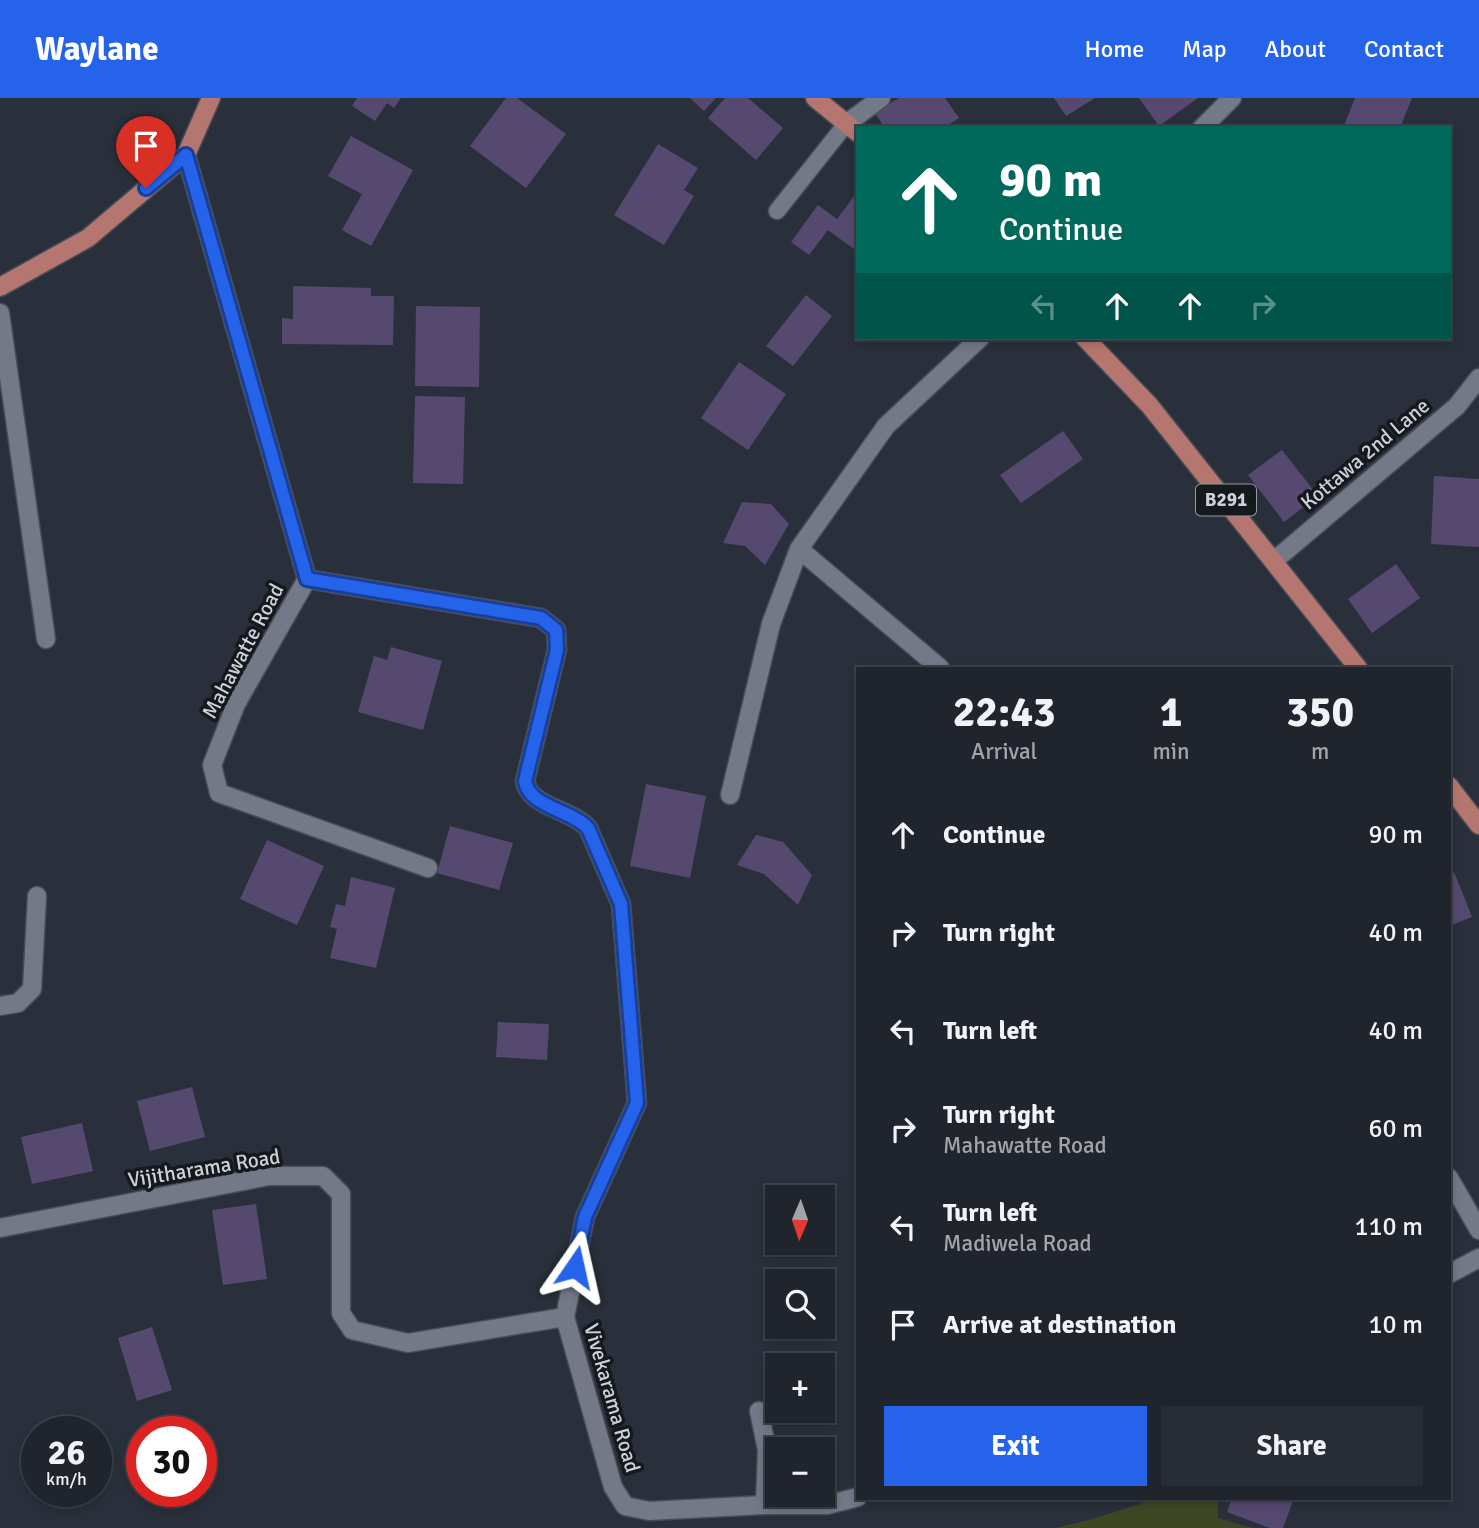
<!DOCTYPE html>
<html lang="en">
<head>
<meta charset="utf-8">
<style>
	body { margin:0; font-family:Signika,sans-serif; background:#282c34; color:#f1f3f6; height:100vh; display:flex; flex-direction:column; font-size:26px; white-space:nowrap }
	* { box-sizing:border-box; margin:0 }
	p { font-size:23px; color:#a2a4a9 }
	.icon { flex:none; width:38px; height:38px; fill:none; stroke:currentColor; stroke-width:2; stroke-linecap:round; stroke-linejoin:round }
	.map { position:relative; flex:1; overflow:hidden }
	.drawer { position:absolute; left:856px; top:569px; width:595px; height:833px; display:flex; flex-direction:column; background:#20242c; border-radius:0px; box-shadow:0 4px 10px #0003,0 0 0 2px #3d4148 }
	.drawer>* { flex:none }
	.banner { position:absolute; left:856px; top:28px; width:595px; height:214px; border-radius:0px; box-shadow:0 4px 10px #0003,0 0 0 2px #3d4148; background:#00695c; color:#fff; overflow:hidden }
	.needle { width:46px; rotate:182deg }
	.tools { position:absolute; left:765px; top:1087px; display:grid; gap:14px }
	.tools a { display:grid; place-items:center; width:70px; height:70px; border-radius:0px; background:#20242c; box-shadow:0 4px 10px #0003,0 0 0 2px #3d4148; font-size:35px }
	.speed { position:absolute; left:21px; top:1318px; display:flex; gap:14px; font-size:35px; font-weight:700; text-align:center }
	.speed>* { display:grid; place-content:center; width:91px; height:91px; border-radius:50%; background:#20242c; box-shadow:0 4px 10px #0003,0 0 0 2px #3d4148; line-height:1 }
	.speed small { font-size:18px; font-weight:400 }
	.speed .limit { border:10px solid #d22; background:#fff; color:#111 }
	.pin { position:absolute; display:grid; place-items:center; width:60px; height:60px; color:#fff; margin:-72px -30px; border-radius:50% 50% 50% 0; rotate:-45deg; box-shadow:0 0 7px #0007 }
	.pin .icon { rotate:45deg }
	.me { position:absolute; width:77px; margin:-38px; rotate:11deg; stroke-linejoin:round; filter:drop-shadow(0 0 5px #0008) }
	.turn { display:flex; align-items:center; gap:24px; height:147px; padding:0 28px; font-size:32px }
	.turn .icon { width:91px; height:91px; stroke-width:2.5 }
	.turn b { display:block; font-size:49px; line-height:60px }
	.lanes { display:flex; align-items:center; height:66px; padding:0 28px; background:#0003; justify-content:center; gap:35px; direction:ltr }
	.lanes .off { opacity:.35 }
	.eta { display:flex; justify-content:space-evenly; align-items:center; height:119px; text-align:center }
	.eta b { font-size:42px; font-weight:800; line-height:49px }
	.action { display:flex; gap:14px; margin-top:auto; padding:14px 28px }
	.action a { flex:1; height:80px; border-radius:0px; background:#2563eb; color:#fff; font-size:28px; font-weight:800; line-height:80px; text-align:center }
	.action a+a { background:#282c34; color:#f1f3f6 }
	ul { padding:0; list-style:none }
	li { display:flex; align-items:center; gap:21px; height:98px; padding:0 28px }
	li div { flex:1 }
	li b { display:block; font-size:26px }
	li em { font-style:normal }
	header { display:flex; align-items:center; gap:42px; box-sizing:border-box; height:98px; padding:0 35px; background:#2563eb; color:#fff }
	header strong { font-size:33px }
	nav { display:flex; gap:38px; margin-inline-start:auto; font-size:24px }
	.map>svg:first-child { display:block }
	.green { fill:#3e4724 }
	.building { fill:#564970 }
	.lines { fill:none; stroke-linecap:round; stroke-linejoin:round }
	.lane-casing { stroke:#474c55; stroke-width:19 }
	.street-casing { stroke:#474c55; stroke-width:21 }
	.primary-casing { stroke:#474c55; stroke-width:21 }
	.lane { stroke:#737987; stroke-width:16 }
	.street { stroke:#737987; stroke-width:18 }
	.primary { stroke:#b67670; stroke-width:18 }
	.route-casing { stroke:#184099; stroke-width:18 }
	.route { stroke:#2563eb; stroke-width:12 }
	.labels { text-anchor:middle; dominant-baseline:central; stroke-width:7; stroke-linejoin:round; paint-order:stroke }
	.shield { fill:#15181d; stroke:#969aa1; stroke-width:2 }
	.shield-label { font-size:19px; font-weight:bold; fill:#ced1d9 }
	.street-label { font-size:21px; fill:#ced1d9; stroke:#15181d }
</style>
</head>
<body>
<header>
<strong>Waylane</strong>
<nav><a>Home</a><a>Map</a><a>About</a><a>Contact</a></nav>
</header>
<div class="map">
<svg width="1479" height="1430" viewBox="0 0 1479 1430">
	<rect width="100%" height="100%" fill="#2a303b"/>
	<path class="green" d="M1159 1400H1218V1420L1252 1430H1055L1089 1422Z"/>
	<path class="building" d="M357 0H401L394 10 387 5 375 23 352 8Z
		M506 0H517L566 36 526 90 470 48Z
		M690 0H716L704 13Z
		M725 0H748L783 30 756 62 708 20Z
		M899 0H945L959 20 943 30H885L875 15Z
		M1054 0H1095L1066 18Z
		M1139 0H1198L1159 28Z
		M1355 0H1412L1400 30H1343Z
		M351 38 413 72 371 148 342 132 362 96 328 78Z
		M658 46 698 70 684 92 694 98 664 147 614 117Z
		M858 93V154L828 132 809 157 791 144 818 107 837 121Z
		M293 188 371 190V198H394L393 247 282 246V220L293 221Z
		M806 197 832 218 793 268 766 248Z
		M416 208 480 209 479 289 415 288Z
		M739 264 786 296 748 352 701 320Z
		M415 298 465 299 463 386 413 385Z
		M1063 333 1083 361 1021 405 1000 377Z
		M1282 352 1318 398 1284 424 1248 377Z
		M1434 378 1479 381V449L1431 446Z
		M742 404 771 406 789 426 765 467 745 448 723 445Z
		M1396 466 1420 500 1372 535 1348 501Z
		M391 549 442 563 423 632 358 614 374 558 387 562Z
		M646 686 706 698 690 780 630 768Z
		M450 728 513 745 499 792 437 775Z
		M756 737 783 744 812 777 798 807 764 776 737 767Z
		M267 742 324 768 297 827 240 801Z
		M1449 772 1455 776 1472 819 1449 828Z
		M351 779 395 790 376 870 330 860 337 831 330 829 336 806 345 808Z
		M498 924 549 926 547 962 496 959Z
		M192 989 205 1039 150 1053 137 1003Z
		M82 1025 93 1073 32 1086 21 1039Z
		M256 1106 267 1181 223 1187 212 1112Z
		M152 1229 172 1292 137 1303 118 1240Z
		M1232 1400H1294L1283 1430H1270L1227 1414Z"/>
	<g class="lines">
		<g class="lane-casing">
			<path id="lane" d="M777 113 846 26"/>
		</g>
		<g class="street-casing">
			<path id="street" d="M846 26 881 0
				M1202 30 1232 0
				M186 57 307 481 236 606 212 667 219 695 428 770
				M0 215 46 541
				M799 451 940 570
				M1275 462 1457 308 1479 280
				M730 697 771 526 799 451 886 328 980 240
				M0 908 18 905 32 891 37 798
				M1449 1080 1479 1132
				M0 1130 269 1078H323L341 1096V1215L352 1232 408 1245 565 1219 585 1119 637 1005 621 806 588 730C571 711 529 709 525 683L557 552 556 532 541 520 307 481
				M1449 1176 1479 1160
				M565 1219 613 1389 625 1408 649 1413 765 1407H827L858 1399
				M759 1313 767 1352 765 1407"/>
		</g>
		<g class="primary-casing">
			<path id="primary" d="M815 0 858 35
				M0 189 88 140 186 57 211 0
				M1085 240 1150 308 1358 570
				M1449 688 1479 727"/>
		</g>
		<use href="#lane" class="lane"/>
		<use href="#street" class="street"/>
		<use href="#primary" class="primary"/>
	</g>
	<g class="lines">
		<g class="route-casing">
			<path id="route" d="M146 90 186 57 307 481 541 520 556 532 557 552 525 683C529 709 570 711 588 730L621 806 637 1005 585 1119 575 1169"/>
		</g>
		<use href="#route" class="route"/>
	</g>
	<g class="labels">
		<rect class="shield" x="1196" y="386.5" width="60" height="31" rx="5"/>
		<g class="shield-label">
			<text x="1226" y="402">B291</text>
		</g>
		<g class="street-label">
			<text transform="translate(1365 356) rotate(-40)">Kottawa 2nd Lane</text>
			<text transform="translate(243 553) rotate(-62)">Mahawatte Road</text>
			<text transform="translate(204 1070) rotate(-9)">Vijitharama Road</text>
			<text transform="translate(612 1300) rotate(74)">Vivekarama Road</text>
		</g>
	</g>
</svg>
<div class="tools">
<a><svg class="needle" viewBox="-14 -14 28 28"><path d="M0-13l5 13h-10z" fill="#e53935"/><path d="M0 13l5-13h-10z" fill="#a2a4a9"/></svg></a>
<a><svg class="icon" aria-label="search" viewBox="0 0 24 24"><circle cx="10" cy="10" r="6"/><path d="M15 15l6 6"/></svg></a>
<a>+</a>
<a>−</a>
</div>
<div class="speed"><div>26<small>km/h</small></div><div class="limit">30</div></div>
<div class="pin" style="left:146px;top:90px;background:#d93025"><svg class="icon" aria-label="arrive" viewBox="0 0 24 24"><path d="M6 21V4h12l-3 4 3 4H6"/></svg></div>
<svg class="me" style="left:575px;top:1169px" viewBox="-20 -20 40 40"><path d="M0-17L14 15 0 8-14 15z" fill="#2563eb" stroke="#fff" stroke-width="4"/></svg>
<div class="banner">
<div class="turn"><svg class="icon" aria-label="ahead" viewBox="0 0 24 24"><path d="M12 20V5M6 11l6-6 6 6"/></svg><div><b>90 m</b>Continue</div></div>
<div class="lanes"><svg class="icon off" aria-label="left" viewBox="0 0 24 24"><path d="M17 20v-9H6M10 6l-5 5 5 5"/></svg><svg class="icon" aria-label="ahead" viewBox="0 0 24 24"><path d="M12 20V5M6 11l6-6 6 6"/></svg><svg class="icon" aria-label="ahead" viewBox="0 0 24 24"><path d="M12 20V5M6 11l6-6 6 6"/></svg><svg class="icon off" aria-label="right" viewBox="0 0 24 24"><path d="M7 20v-9h11M14 6l5 5-5 5"/></svg></div>
</div>
<section class="drawer">
<div class="eta">
<div><b>22:43</b><p>Arrival</p></div>
<div><b>1</b><p>min</p></div>
<div><b>350</b><p>m</p></div>
</div>
<ul>
<li><svg class="icon" aria-label="ahead" viewBox="0 0 24 24"><path d="M12 20V5M6 11l6-6 6 6"/></svg><div><b>Continue</b></div><em>90 m</em></li>
<li><svg class="icon" aria-label="right" viewBox="0 0 24 24"><path d="M7 20v-9h11M14 6l5 5-5 5"/></svg><div><b>Turn right</b></div><em>40 m</em></li>
<li><svg class="icon" aria-label="left" viewBox="0 0 24 24"><path d="M17 20v-9H6M10 6l-5 5 5 5"/></svg><div><b>Turn left</b></div><em>40 m</em></li>
<li><svg class="icon" aria-label="right" viewBox="0 0 24 24"><path d="M7 20v-9h11M14 6l5 5-5 5"/></svg><div><b>Turn right</b><p>Mahawatte Road</p></div><em>60 m</em></li>
<li><svg class="icon" aria-label="left" viewBox="0 0 24 24"><path d="M17 20v-9H6M10 6l-5 5 5 5"/></svg><div><b>Turn left</b><p>Madiwela Road</p></div><em>110 m</em></li>
<li><svg class="icon" aria-label="arrive" viewBox="0 0 24 24"><path d="M6 21V4h12l-3 4 3 4H6"/></svg><div><b>Arrive at destination</b></div><em>10 m</em></li>
</ul>
<div class="action"><a>Exit</a><a>Share</a></div>
</section>
</div>
</body>
</html>
